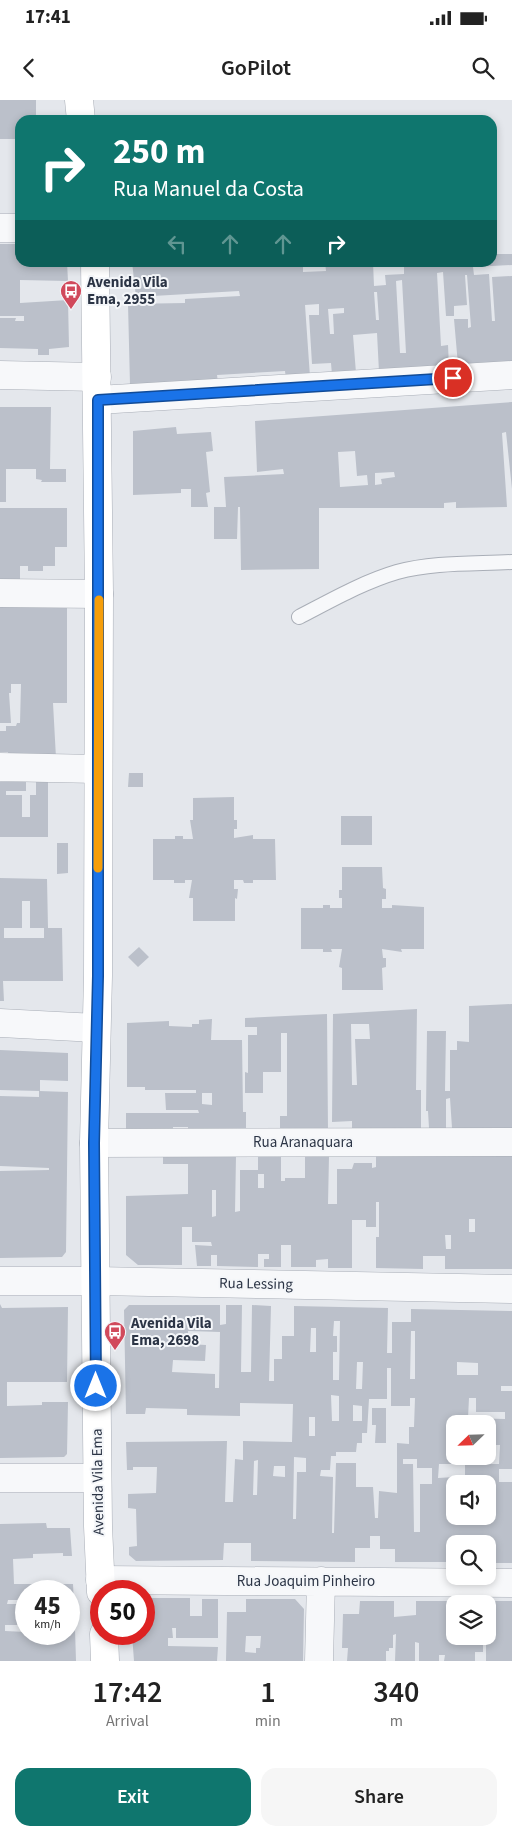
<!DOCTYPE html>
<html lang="en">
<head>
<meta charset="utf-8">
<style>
	body { margin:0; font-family:"Source Sans 3",sans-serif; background:#f6f6f6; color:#222; height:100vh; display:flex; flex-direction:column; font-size:19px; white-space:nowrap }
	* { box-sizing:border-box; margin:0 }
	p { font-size:16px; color:#767676 }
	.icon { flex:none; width:28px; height:28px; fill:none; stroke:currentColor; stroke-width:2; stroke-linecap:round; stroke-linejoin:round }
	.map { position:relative; height:1561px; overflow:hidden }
	.sheet { display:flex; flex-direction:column; background:#fff; flex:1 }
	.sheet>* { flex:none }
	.guide { position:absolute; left:15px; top:15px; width:482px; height:152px; border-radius:15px; box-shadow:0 2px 8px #0003; background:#0f766e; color:#fff; overflow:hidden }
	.needle { width:32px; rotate:247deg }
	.buttons { position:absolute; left:446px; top:1315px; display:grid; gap:10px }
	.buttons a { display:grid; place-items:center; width:50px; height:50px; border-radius:10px; background:#fff; box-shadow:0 2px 8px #0003; font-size:25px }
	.speed { position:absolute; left:15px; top:1480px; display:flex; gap:10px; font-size:25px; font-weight:700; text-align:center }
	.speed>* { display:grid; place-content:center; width:65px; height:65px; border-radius:50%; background:#fff; box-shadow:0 2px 8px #0003; line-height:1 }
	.speed small { font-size:12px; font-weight:400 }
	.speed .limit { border:8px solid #d22; background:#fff; color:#111 }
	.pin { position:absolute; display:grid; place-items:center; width:42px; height:42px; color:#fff; margin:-21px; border:2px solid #fff; border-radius:50%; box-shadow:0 1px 5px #0007 }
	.me { position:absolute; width:55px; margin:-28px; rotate:0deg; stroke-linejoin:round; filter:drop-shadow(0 0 4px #0008) }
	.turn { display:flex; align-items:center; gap:18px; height:105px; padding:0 15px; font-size:22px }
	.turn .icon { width:65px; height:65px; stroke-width:2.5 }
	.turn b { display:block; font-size:35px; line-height:42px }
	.lanes { display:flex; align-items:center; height:48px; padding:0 15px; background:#0003; justify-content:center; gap:25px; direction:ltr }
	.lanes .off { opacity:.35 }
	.eta { display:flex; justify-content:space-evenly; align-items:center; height:85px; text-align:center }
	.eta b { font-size:30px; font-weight:600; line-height:35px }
	.action { display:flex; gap:10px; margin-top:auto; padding:10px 15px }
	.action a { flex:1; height:58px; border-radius:15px; background:#0f766e; color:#fff; font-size:20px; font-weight:600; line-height:58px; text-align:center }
	.action a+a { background:#f6f6f6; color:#222 }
	.status { display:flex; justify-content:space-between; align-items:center; height:35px; padding:0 25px; background:#fff; direction:ltr }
	.status svg { height:14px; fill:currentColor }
	header { display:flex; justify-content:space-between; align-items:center; height:65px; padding:0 15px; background:#fff; font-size:22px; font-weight:600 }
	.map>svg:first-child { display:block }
	.building { fill:#bbc0ca; fill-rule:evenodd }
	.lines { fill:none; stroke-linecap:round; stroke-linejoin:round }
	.service-casing { stroke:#a9aeb7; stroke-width:16 }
	.minor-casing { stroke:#a9aeb7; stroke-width:29 }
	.tertiary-casing { stroke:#a9aeb7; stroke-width:29 }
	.secondary-casing { stroke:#a9aeb7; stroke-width:29 }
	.service { stroke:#f7f8fa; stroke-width:14 }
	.minor { stroke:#f7f8fa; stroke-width:28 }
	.tertiary { stroke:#f7f8fa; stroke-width:28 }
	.secondary { stroke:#fff; stroke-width:28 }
	.route-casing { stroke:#114b97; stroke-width:12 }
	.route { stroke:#1a73e8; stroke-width:9 }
	.slow { stroke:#f59e0b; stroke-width:9 }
	.labels { text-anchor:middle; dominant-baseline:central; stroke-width:4; stroke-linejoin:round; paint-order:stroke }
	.poi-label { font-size:15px; font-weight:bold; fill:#2b3445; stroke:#f4f6f9; text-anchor:start }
	.street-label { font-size:15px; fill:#2b3445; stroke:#f4f6f9 }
</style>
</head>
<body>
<div class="status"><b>17:41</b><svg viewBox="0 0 49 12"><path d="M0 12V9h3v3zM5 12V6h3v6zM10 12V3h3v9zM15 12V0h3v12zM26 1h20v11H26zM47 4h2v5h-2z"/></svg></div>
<header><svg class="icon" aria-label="back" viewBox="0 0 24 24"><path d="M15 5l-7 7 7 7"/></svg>GoPilot<svg class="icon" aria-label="search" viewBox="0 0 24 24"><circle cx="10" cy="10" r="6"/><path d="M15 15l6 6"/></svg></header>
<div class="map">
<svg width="512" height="1561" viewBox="0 0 512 1561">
	<rect width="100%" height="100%" fill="#e4e7ec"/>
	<path class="building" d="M0 0H36V20H20V39H0Z
		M0 144H20V162H67L68 181 20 180V203L68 200 69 247 49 249V255H38V249L0 248V218H16L15 221H24V216H0Z
		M492 154H512V165L473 167 474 175 489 174 492 221H495L492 177 512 176V261L458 265 454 219H468V228L471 227 467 175H465L467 205 454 206V216H446L443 172 437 173 441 246 448 245 449 267 379 272 377 233 353 235 356 273 332 275 331 263 312 264 309 215H319V204L305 205 310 277 286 279 285 271 217 275 218 283 130 285 128 204 185 203V199L240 196 239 191 136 197 132 162H303V172L326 171 325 162H373L374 186 386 185 385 175 404 174V165L406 162H492ZM402 180 406 253H400L396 181ZM374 192H377L379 220H376ZM344 208V213L333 214 334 234H330L328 209Z
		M512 302V389L506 332 502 333 507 407 456 408V402L444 403V408H319V469L241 470 240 407H238L237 439H214V407H226L224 377 284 374 283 369 257 372 255 321ZM355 351 357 376 367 375 368 385 340 387 338 352ZM394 372 395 377 381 379 382 384 375 385V373Z
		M0 307H51L50 369H66V382H41L42 380 36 379V369H6V402H0Z
		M176 327 177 334 211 332 213 351 206 352 210 392 206 393 208 407H191V389H181V393L133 395V331Z
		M0 408H67V447H55V466H43V471H28V466H20V483L0 482Z
		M0 506 67 507V603H53L56 658H9L8 652H0V631H6V626H16L17 623H20L21 584H11V593H9L11 623H0Z
		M129 673H143V687H128Z
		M0 682H26V691H6V695H22V717H30V695H36V682H48V737H0Z
		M234 697V720H237V729H234V738L253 735V739H275L276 780H253V783H244L243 780H234V789H238L237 799 235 798V821H193V798H189L192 780H185V783H174V780H153V739H175V736H183V739H193L190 720H193V698Z
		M341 716H372V745H341Z
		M57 743H68V773L57 774Z
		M342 767H382L383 788 386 789V799H382V808H392V805L424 807V849H401L402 852 382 849 383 858H386V867L382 868 383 890H342V868L339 867 342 849H331L332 852H323V849H301V808H323V805H330V808H342V798H339V790H342Z
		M0 778 47 779 48 828H62L63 881H3L4 901H0ZM22 801H30V828H44V838H4V828H22Z
		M139 847 149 857 138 867 128 857Z
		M512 904V1030L452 1028 450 998 446 999V1028H429L428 1011H426L427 931H446L445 991H450V950H457V941L469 942V906Z
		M417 909 416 990H421V1031L352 1032V1021L332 1022 333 914ZM351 924H369L370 939H355L357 985H352Z
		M327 914 328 1031 280 1032V1016H287V933H281V972H263V993H245V972L248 973V935H257V927H245V918Z
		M212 919 211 940H242L243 1012H246V1032H188V1027H173V1032H126V1013H199L198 1010H166L165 993H196V990H145V987H127V923L169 921V926L192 927V924H199V920ZM202 993H212V1005L202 1004Z
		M0 950 68 953V981L40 980V991L0 990Z
		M39 991 68 992 66 1152 62 1157 0 1158V1071L49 1070V1068L0 1066V996L39 997Z
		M163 1056H236L235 1112 240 1111V1070H258V1056H281V1081H285V1078H305V1056H329L328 1104H337V1069H352L354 1063H372V1068L376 1067V1056H512V1169H445V1156H423V1169L376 1168V1137H379V1102H376V1127H366V1120H352V1168H328V1159L316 1160V1167H291V1145H281V1167H264V1159H269V1154H258V1167L217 1166V1155H211V1166H197L195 1145 212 1146 211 1142H192V1127H182V1165H138L126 1155V1096L188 1094V1064H163ZM258 1074H264V1088H258ZM212 1090H216V1116L212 1117ZM469 1119H475V1132H469ZM445 1135H451V1149H446Z
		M0 1204 2 1208 68 1207 67 1282H7V1306L42 1305V1302H68L67 1354 64 1357 0 1358Z
		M129 1205H220V1225L226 1224V1205H242L241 1272H251L252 1205 271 1206 269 1281H274V1259H282V1236H294V1206L388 1208 387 1253H392V1222H411V1209L512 1211V1286H501V1291H512V1369H499V1382H512V1463H488V1444H455V1462H395V1449H380V1436H370V1448H355V1462L251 1461V1443H224L223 1460 136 1461 129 1455V1447L137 1446 136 1409 128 1408V1394L156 1393 157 1367H133V1370H127L126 1342 227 1341 225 1402H233L235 1359 243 1360V1341L292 1342 293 1304 240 1303V1316L187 1315V1309L146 1308 145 1314H126L124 1210ZM334 1221H340L339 1280H333V1252H337V1236H333ZM311 1228H316V1252H310ZM188 1231 220 1232 219 1288H215V1274L172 1272 173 1260 205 1261 206 1245 188 1244ZM411 1231H415V1279H410ZM357 1262H363L362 1289H356ZM457 1262 478 1263V1275H457ZM387 1268H391V1306H410V1298H415L414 1327H409V1344L397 1343V1393L379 1391 378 1418H375L373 1387H356V1363H336L334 1433H332L333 1377 320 1376 321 1370H330L331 1356H336V1352H356L357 1343H362V1333H367L369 1299H387ZM331 1295 339 1296V1321H332ZM469 1298H476V1312H505V1319L468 1318ZM353 1305 362 1306V1321H353ZM309 1317H315V1336H309ZM455 1324H488V1345H500L499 1364H479V1356H465V1384H488V1416H455V1377L438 1378 439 1364H458V1356H455ZM294 1357 306 1358V1372H297L296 1419H293ZM403 1359H417V1368H432V1384H420V1432H414L413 1364H403ZM258 1360 257 1395H253L254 1361ZM274 1366H285V1377L273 1376Z
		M372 1308H386V1343H375L376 1325H372Z
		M46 1423 47 1428H70L72 1456H63V1453L33 1454V1458L13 1459 14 1484H73L75 1524 69 1525V1491H26V1500H8L7 1504H26V1525H5V1531L69 1534V1529H75L76 1561H0V1424Z
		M144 1498H190V1516H202V1499H218V1538H176V1528H172L173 1538H168V1546L218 1547 217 1561H134L132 1534H144Z
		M246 1499H295L304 1509 303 1561H226L227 1512H246ZM246 1536H261L260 1548H256V1553L245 1552Z
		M360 1501H394V1517L416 1515V1501H463V1504H455V1536H483V1552H475V1561H444L445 1555H439V1561H419V1543L415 1542V1561H395L396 1534 393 1535V1548H389V1551H386V1561H347L348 1548H342L343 1514H359Z
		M486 1501H512V1561H486Z"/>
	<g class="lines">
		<g class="service-casing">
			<path id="service" d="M299 517C330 501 363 482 397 472 433 462 474 464 512 462"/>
		</g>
		<g class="minor-casing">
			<path id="minor" d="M0 128H20
				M0 493 99 494
				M0 667 97 669
				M0 923 96 928
				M94 1043 512 1042
				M0 1378H97
				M100 1480 512 1483
				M319 1561 321 1481"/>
		</g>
		<g class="tertiary-casing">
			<path id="tertiary" d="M0 275 97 277
				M98 300 512 275
				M0 1181H95L512 1189"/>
		</g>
		<g class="secondary-casing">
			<path id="secondary" d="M79 0 81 20
				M95 162 99 494 98 876 94 1043 98 1426 101 1492
				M104 1534 105 1561"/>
		</g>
		<use href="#service" class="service"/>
		<use href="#minor" class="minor"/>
		<use href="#tertiary" class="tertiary"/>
		<use href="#secondary" class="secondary"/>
	</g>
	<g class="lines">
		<g class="route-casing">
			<path id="route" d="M96 1286 94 1043 98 876V300L453 278"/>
		</g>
		<use href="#route" class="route"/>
		<path class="slow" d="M98 768 99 500"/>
	</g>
	<defs>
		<g id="bus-pin" transform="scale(1.125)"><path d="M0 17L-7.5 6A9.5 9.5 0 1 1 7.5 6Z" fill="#d1495b" stroke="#f4f6f9"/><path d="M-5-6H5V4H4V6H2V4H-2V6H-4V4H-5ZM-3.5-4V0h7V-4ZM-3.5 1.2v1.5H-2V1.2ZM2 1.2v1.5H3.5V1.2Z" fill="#fff"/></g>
	</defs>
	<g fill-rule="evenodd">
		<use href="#bus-pin" x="71" y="191"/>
		<use href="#bus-pin" x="115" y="1232"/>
	</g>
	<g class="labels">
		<g class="poi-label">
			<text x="87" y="182">Avenida Vila<tspan x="87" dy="17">Ema, 2955</tspan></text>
			<text x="131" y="1223">Avenida Vila<tspan x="131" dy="17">Ema, 2698</tspan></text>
		</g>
		<g class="street-label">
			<text x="303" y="1042">Rua Aranaquara</text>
			<text transform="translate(256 1184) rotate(1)">Rua Lessing</text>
			<text transform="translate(98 1382) rotate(-91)">Avenida Vila Ema</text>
			<text x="306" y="1481">Rua Joaquim Pinheiro</text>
		</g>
	</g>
</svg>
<div class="buttons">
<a><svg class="needle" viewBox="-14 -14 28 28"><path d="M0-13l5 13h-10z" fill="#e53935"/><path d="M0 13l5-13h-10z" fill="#767676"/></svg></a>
<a><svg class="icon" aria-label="sound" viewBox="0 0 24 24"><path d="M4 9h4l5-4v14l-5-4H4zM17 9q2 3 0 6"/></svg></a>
<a><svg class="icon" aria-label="search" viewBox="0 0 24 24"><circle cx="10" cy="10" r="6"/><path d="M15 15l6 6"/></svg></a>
<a><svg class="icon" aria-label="layers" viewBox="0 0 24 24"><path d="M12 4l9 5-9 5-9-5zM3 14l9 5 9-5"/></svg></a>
</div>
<div class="speed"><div>45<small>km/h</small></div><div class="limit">50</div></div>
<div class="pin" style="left:453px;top:278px;background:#d93025"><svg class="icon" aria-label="arrive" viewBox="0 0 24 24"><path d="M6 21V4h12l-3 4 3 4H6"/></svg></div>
<svg class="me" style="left:96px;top:1286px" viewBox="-20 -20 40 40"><circle r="17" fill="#1a73e8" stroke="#fff" stroke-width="3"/><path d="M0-11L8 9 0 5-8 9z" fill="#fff"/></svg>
<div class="guide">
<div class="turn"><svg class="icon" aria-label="right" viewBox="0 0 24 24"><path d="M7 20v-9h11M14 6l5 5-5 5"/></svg><div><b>250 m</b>Rua Manuel da Costa</div></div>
<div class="lanes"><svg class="icon off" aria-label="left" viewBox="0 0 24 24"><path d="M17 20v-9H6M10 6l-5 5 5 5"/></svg><svg class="icon off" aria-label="ahead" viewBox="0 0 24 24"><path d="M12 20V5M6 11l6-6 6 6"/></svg><svg class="icon off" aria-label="ahead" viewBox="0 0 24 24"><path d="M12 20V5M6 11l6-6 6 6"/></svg><svg class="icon" aria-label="right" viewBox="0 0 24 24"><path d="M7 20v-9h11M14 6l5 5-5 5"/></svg></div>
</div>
</div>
<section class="sheet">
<div class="eta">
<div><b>17:42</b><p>Arrival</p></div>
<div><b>1</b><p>min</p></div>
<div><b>340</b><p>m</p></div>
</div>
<div class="action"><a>Exit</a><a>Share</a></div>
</section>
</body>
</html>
